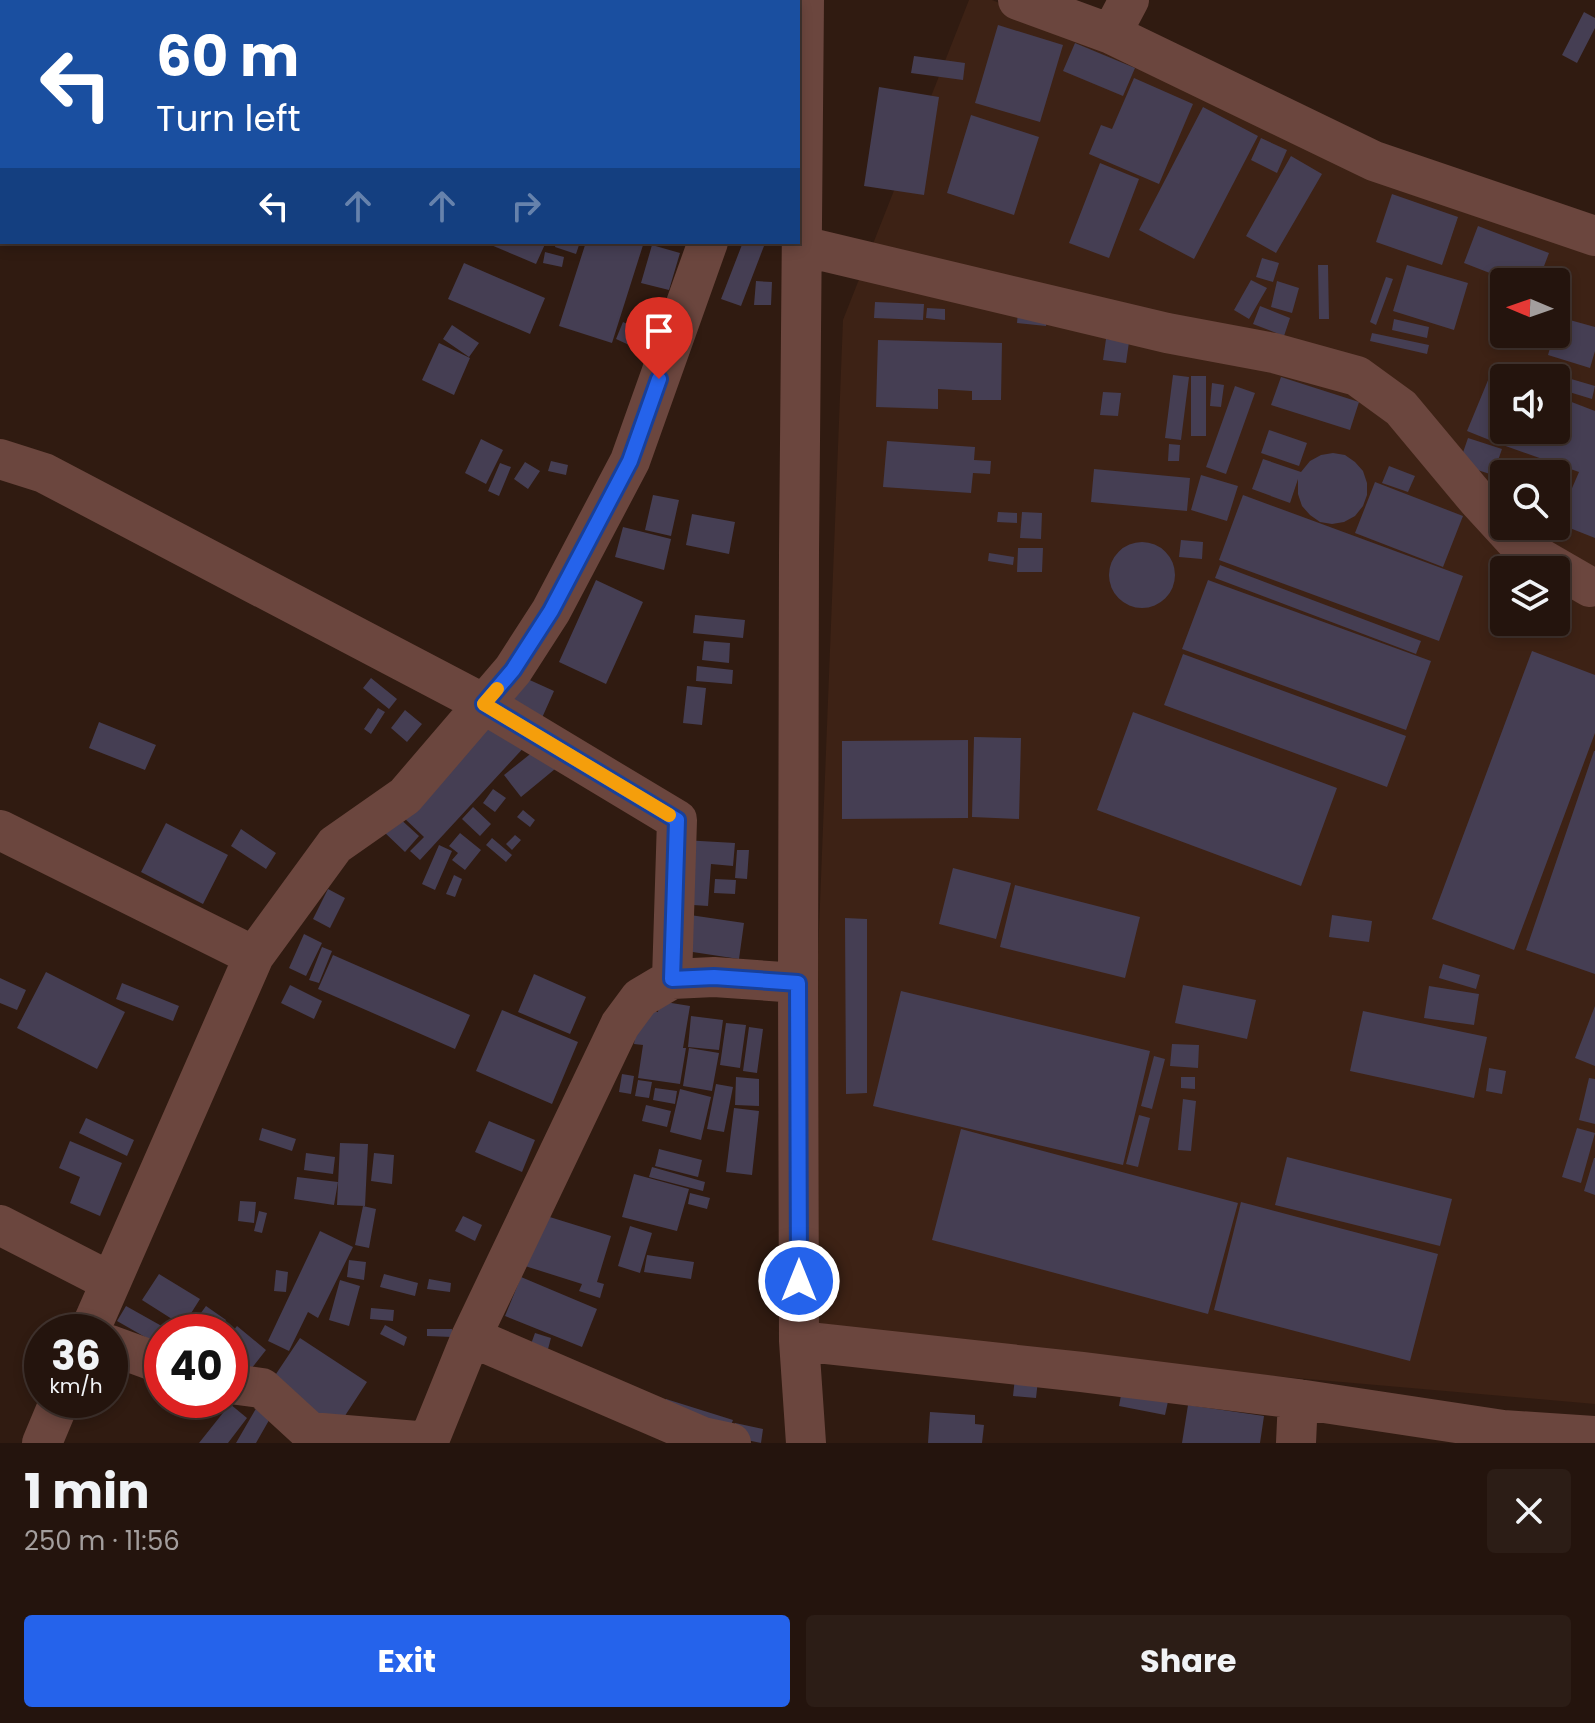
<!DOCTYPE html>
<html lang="en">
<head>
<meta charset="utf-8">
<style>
	body { margin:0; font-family:Poppins,sans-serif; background:#2c1d16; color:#f1f3f6; height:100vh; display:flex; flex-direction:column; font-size:30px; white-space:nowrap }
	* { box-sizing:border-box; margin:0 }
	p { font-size:26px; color:#a39e9d }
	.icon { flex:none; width:44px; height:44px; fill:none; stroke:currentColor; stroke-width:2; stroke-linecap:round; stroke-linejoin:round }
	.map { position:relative; height:1443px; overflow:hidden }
	.drawer { display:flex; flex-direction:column; background:#24140d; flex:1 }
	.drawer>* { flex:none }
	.hud { position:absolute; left:0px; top:0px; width:800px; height:244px; box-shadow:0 4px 12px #0003,0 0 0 2px #41332e; background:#1a4fa0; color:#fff; overflow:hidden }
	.needle { width:52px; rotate:272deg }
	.buttons { position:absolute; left:1490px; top:268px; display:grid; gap:16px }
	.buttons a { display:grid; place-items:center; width:80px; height:80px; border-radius:8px; background:#24140d; box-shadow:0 4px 12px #0003,0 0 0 2px #41332e; font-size:40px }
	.speed { position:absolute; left:24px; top:1314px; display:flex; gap:16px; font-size:40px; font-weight:700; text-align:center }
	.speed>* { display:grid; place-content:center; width:104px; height:104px; border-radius:50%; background:#24140d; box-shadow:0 4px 12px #0003,0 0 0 2px #41332e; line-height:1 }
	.speed small { font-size:20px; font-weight:400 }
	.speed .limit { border:12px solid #d22; background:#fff; color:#111 }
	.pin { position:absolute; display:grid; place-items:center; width:68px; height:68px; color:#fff; margin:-82px -34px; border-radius:50% 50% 50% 0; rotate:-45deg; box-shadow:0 0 8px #0007 }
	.pin .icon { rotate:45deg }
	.me { position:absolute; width:88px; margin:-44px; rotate:0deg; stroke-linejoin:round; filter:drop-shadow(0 0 6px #0008) }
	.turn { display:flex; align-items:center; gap:28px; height:168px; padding:0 24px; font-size:36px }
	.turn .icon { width:104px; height:104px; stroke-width:2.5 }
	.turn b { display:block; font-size:56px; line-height:68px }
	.lanes { display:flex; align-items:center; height:76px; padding:0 24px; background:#0003; justify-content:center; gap:40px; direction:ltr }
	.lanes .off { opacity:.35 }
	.round { display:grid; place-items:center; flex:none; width:84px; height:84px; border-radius:8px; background:#2c1d16 }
	.head { display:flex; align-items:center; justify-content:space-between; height:136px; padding:0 24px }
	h1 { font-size:48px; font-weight:700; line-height:60px }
	.button { display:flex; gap:16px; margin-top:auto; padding:16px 24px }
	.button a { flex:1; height:92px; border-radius:8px; background:#2563eb; color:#fff; font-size:32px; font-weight:700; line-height:92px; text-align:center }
	.button a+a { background:#2c1d16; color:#f1f3f6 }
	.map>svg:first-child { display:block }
	.built { fill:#3d2215; fill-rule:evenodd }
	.building { fill:#453e53 }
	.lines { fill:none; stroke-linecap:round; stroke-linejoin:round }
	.minor { stroke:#6b463e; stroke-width:40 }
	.route-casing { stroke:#184099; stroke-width:20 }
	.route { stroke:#2563eb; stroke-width:14 }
	.slow { stroke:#f59e0b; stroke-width:14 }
</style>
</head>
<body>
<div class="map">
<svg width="1595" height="1443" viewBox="0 0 1595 1443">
	<rect width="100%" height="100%" fill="#301b11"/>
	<path class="built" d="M969 0H992L1595 246V1404L803 1335 843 320ZM1504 282H1556V334H1504ZM1504 378H1556V430H1504ZM1504 474H1556V526H1504ZM1504 570H1556V622H1504Z"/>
	<path class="building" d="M1584 12 1595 18V28L1577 63 1562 55Z
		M998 25 1063 45 1040 122 975 103Z
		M1075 43 1135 68 1123 96 1063 71Z
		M914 56 965 63 963 80 911 73Z
		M1134 78 1193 104 1159 184 1089 154 1101 125 1112 129Z
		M879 87 939 97 924 195 864 186Z
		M1203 107 1258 136 1194 259 1139 230Z
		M971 115 1039 137 1014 215 947 193Z
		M1261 138 1287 150 1277 173 1251 160Z
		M1291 156 1322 174 1276 253 1246 236Z
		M1100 163 1139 179 1109 258 1069 243Z
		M1392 194 1458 217 1442 265 1376 242Z
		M1478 226 1549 253 1538 282H1513L1464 263Z
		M484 242H546L536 264Z
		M556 242H580L576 254 555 247Z
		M586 242H644L612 343 559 326Z
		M743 242H753L764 246 741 306 721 299Z
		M652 245 680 253 669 290 641 283Z
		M545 252 564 257 562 267 543 263Z
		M1262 258 1279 263 1273 282 1256 277Z
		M464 263 545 298 530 334 448 299Z
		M1318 265H1328L1329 319H1319Z
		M1407 265 1468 283 1454 330 1393 311Z
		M1386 277 1393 279 1376 325 1370 322Z
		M1251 280 1267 288 1249 319 1234 310Z
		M756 281 772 282 771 305H754Z
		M1277 281 1299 288 1292 313 1271 307Z
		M875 302 924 304 923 320 874 318Z
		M1260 306 1290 318 1284 336 1253 324Z
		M927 308 945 309V320L926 318Z
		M1018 311 1047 314 1046 326 1017 323Z
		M1559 317 1595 327V351L1590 368 1548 355 1554 334H1556Z
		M1394 319 1429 327 1427 338 1392 330Z
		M623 322 645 332 638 349 616 339Z
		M452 325 479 343 469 357 443 339Z
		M1372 333 1429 345 1427 354 1370 341Z
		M1106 339 1129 342 1126 363 1103 360Z
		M878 340 1002 343 1001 400H972V391L938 389V409L876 407Z
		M439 343 470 358 454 395 422 380Z
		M1544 371 1595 386 1592 399 1556 388V378H1542Z
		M1491 373 1504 378V411L1492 441 1467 431Z
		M1173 375 1189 377 1181 440 1165 438Z
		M1191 376H1206V436H1191Z
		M1281 377 1359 402 1350 430 1271 405Z
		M1212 383 1224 385 1221 407 1210 406Z
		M1235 386 1255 393 1226 474 1206 467Z
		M1103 392 1121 393 1118 416 1100 415Z
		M1556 396 1595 411V538L1557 523 1579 472 1497 443 1502 430H1556Z
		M1269 430 1307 443 1299 466 1261 453Z
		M1468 438 1502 449 1493 475 1459 464Z
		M481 439 503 450 486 484 465 473Z
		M887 441 975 447 974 460 991 461 990 474 973 473 971 493 883 487Z
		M1169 444 1180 445 1179 461H1168Z
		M1333 453 1345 455 1355 462 1363 471 1367 483V495L1363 506 1355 516 1344 522 1332 524 1320 522 1310 515 1302 506 1298 494V479L1290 503 1252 489 1263 459 1301 472 1310 461 1321 455Z
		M1529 459 1541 462 1551 469 1554 474H1504V515L1495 490 1498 477 1506 467 1516 460Z
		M551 461 568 465 566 475 548 471Z
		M525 462 540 471 528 489 514 479Z
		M500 463 511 467 499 496 488 491Z
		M1389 466 1415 476 1408 492 1382 483Z
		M1094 469 1190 478 1187 511 1091 502Z
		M1201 475 1238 486 1227 521 1191 510Z
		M1375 482 1463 516 1443 567 1355 533Z
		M653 495 679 500 671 536 645 530Z
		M1243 495 1463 576 1439 641 1219 560Z
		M998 512 1017 513V523L997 522Z
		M1022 512 1042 513 1041 539 1020 538Z
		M692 514 735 522 729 554 686 545Z
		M623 527 671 539 664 570 615 557Z
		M1181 540 1203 542 1202 559 1179 557Z
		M1109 575a33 33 0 1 1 66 0a33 33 0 1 1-66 0Z
		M1018 548H1043L1042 572H1017Z
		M989 553 1014 557 1013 565 988 561Z
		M1220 565 1421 641 1416 654 1215 578Z
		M596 580 643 602 606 684 559 662Z
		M1208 580 1431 661 1406 730 1182 649Z
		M695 615 745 620 743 638 693 633Z
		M704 641 730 643 729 663 702 660Z
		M1532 651 1595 675V733L1514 950 1432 919Z
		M1183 654 1406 736 1387 787 1164 705Z
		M697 666 733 670 732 684 696 681Z
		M523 677 554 691 537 729 507 714Z
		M371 678 397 699 389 709 363 688Z
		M687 686 706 688 702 725 683 723Z
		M378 708 385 712 371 734 364 729Z
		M405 710 422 724 407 742 391 728Z
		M1133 712 1337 788 1301 886 1097 810Z
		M99 722 156 745 145 770 89 748Z
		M486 725 528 743 420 860 410 851 424 837 402 816Z
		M974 737 1021 738 1019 819 972 817Z
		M968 740V818L842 819V741Z
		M539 747 555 769 521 797 504 775Z
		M1594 751H1595V974L1526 950Z
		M493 789 506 798 495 812 483 803Z
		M473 807 491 824 480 836 462 819Z
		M523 810 535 820 530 827 517 817Z
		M397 816 419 836 405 852 383 831Z
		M166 823 228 855 203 904 141 872Z
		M241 829 276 853 266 869 231 846Z
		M460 833 481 850 465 870 452 860 458 853 449 846Z
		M515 835 521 840 512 850 506 844Z
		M492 838 512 855 506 862 486 845Z
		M683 840 735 843 733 866 711 864 708 906 678 904Z
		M439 845 452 851 435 890 422 884Z
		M737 850H749L747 879 735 878Z
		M953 868 1011 883 996 939 939 924Z
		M454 875 462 879 455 897 446 894Z
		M715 879 736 880 735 894 714 893Z
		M1015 885 1140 917 1125 978 1000 947Z
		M328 889 345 898 330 928 313 919Z
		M690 915 744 923 739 959 686 951Z
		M1332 915 1372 921 1369 942 1329 937Z
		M845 918 867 919V1093L846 1094Z
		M304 934 322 943 306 976 289 968Z
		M322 947 332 951 319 983 309 980Z
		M333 955 470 1015 455 1049 318 989Z
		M1443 964 1480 975 1476 989 1439 978Z
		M46 972 125 1012 97 1069 17 1028Z
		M534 974 586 997 570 1034 518 1012Z
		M0 978 26 990 17 1010 0 1003Z
		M122 983 179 1006 173 1021 116 999Z
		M290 985 322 1001 314 1019 281 1003Z
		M1183 985 1256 1000 1247 1039 1175 1023Z
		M1429 986 1479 994 1474 1025 1424 1018Z
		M901 991 1150 1051 1123 1165 873 1106Z
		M659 1001 690 1006 683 1048H686L680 1084 638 1078 643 1045 634 1044 639 1009 658 1012Z
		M1595 1006V1066L1575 1058Z
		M502 1010 578 1042 552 1104 476 1071Z
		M1363 1011 1487 1037 1474 1098 1350 1071Z
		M691 1016 723 1020 719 1050 688 1047Z
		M726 1023 746 1025 740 1068 720 1065Z
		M749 1027 763 1029 757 1073 743 1071Z
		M1172 1044 1199 1045 1198 1068 1170 1066Z
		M689 1048 719 1053 712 1091 683 1086Z
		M1154 1056 1165 1059 1152 1109 1141 1106Z
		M1489 1068 1506 1071 1502 1094 1486 1091Z
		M622 1074 634 1076 631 1094 619 1092Z
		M736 1077 759 1079V1106L735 1105Z
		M1181 1077H1195V1089L1181 1088Z
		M1589 1078 1595 1079V1124L1579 1120Z
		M638 1080 652 1082 649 1098 635 1096Z
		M716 1084 733 1087 724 1132 707 1129Z
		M655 1088 677 1091 675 1104 653 1100Z
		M680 1089 711 1097 701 1140 670 1132Z
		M1183 1099 1196 1101 1191 1151 1178 1150Z
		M646 1105 671 1111 667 1127 642 1121Z
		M734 1108 759 1111 752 1175 726 1172Z
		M1139 1115 1150 1118 1138 1167 1126 1164Z
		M86 1118 134 1140 127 1156 79 1133Z
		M489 1121 535 1140 522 1172 475 1152Z
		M262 1128 296 1139 292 1151 259 1140Z
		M1577 1128 1595 1133 1581 1183 1562 1177Z
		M961 1129 1238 1203 1208 1314 932 1240Z
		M70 1141 122 1163 100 1216 70 1203 80 1177 59 1168Z
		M340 1143 368 1144 365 1206 337 1205Z
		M659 1149 702 1160 698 1177 655 1166Z
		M306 1153 335 1157 333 1174 304 1170Z
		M374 1153 394 1155 392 1184 371 1181Z
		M1287 1157 1452 1199 1440 1246 1275 1205Z
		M1594 1158H1595V1195L1584 1191Z
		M652 1167 705 1182 703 1191 649 1177Z
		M634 1174 689 1189 677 1231 622 1217Z
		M297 1177 338 1182 334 1205 294 1199Z
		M690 1193 710 1198 707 1209 688 1204Z
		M240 1201 256 1202 254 1223 238 1221Z
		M1241 1202 1438 1254 1410 1361 1214 1310Z
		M363 1206 376 1209 369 1248 355 1245Z
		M259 1211 267 1213 262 1233 254 1231Z
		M540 1214 611 1236 597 1282 604 1284 600 1298 579 1291 582 1284 525 1266Z
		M463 1216 482 1225 475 1241 455 1231Z
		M630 1226 652 1233 640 1273 618 1266Z
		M320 1231 353 1247 318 1318 308 1312 289 1351 268 1341Z
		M647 1255 694 1262 691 1279 644 1272Z
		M349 1260 366 1262 364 1280 347 1277Z
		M276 1270 288 1272 286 1292 274 1291Z
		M159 1274 200 1299 183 1326 142 1300Z
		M384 1274 418 1283 415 1296 380 1287Z
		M521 1277 597 1309 582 1347 505 1316Z
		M429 1279 451 1283 450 1292 427 1289Z
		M340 1280 360 1286 349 1326 329 1320Z
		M126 1306 167 1329 165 1332H162V1338L159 1345 117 1321Z
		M206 1306 226 1320 218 1332H187Z
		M371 1308 394 1310 393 1321 370 1319Z
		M385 1325 407 1337 404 1346 380 1334Z
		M237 1326 266 1350 247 1374 230 1361V1335Z
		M427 1329H452V1337L427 1336Z
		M535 1333 551 1338 548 1349 531 1344Z
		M300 1338 367 1382 337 1428 270 1383Z
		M1016 1368 1039 1371 1036 1398 1013 1396Z
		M1124 1379 1171 1388 1165 1415 1119 1406Z
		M666 1399 733 1420 727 1435 661 1413Z
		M261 1400 276 1408 256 1443H236Z
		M230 1404 247 1418 228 1443H199Z
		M1188 1405 1264 1416 1260 1443H1182Z
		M930 1412 975 1415V1424L984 1425 982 1443H928Z
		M735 1423 763 1429 761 1443 732 1437Z"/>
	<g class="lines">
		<path class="minor" d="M427 0 430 2
			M804 0 799 553 798 983 799 1341 806 1443
			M1018 0 1111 34 1374 161 1595 236
			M1111 34 1129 0
			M802 246 1167 333 1274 353 1357 376 1401 408 1477 499 1521 547 1590 587
			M0 459 44 473 484 704 677 820 672 979
			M0 830 254 956
			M0 1225 111 1282
			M89 1332 254 956 335 845 405 796 513 670 551 611 630 461 708 242
			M471 1337 703 1437 731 1443
			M799 1341 1082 1372 1298 1399 1503 1430 1595 1436
			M110 1345 162 1364
			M230 1384 262 1388 310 1432 429 1442
			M42 1443 60 1400
			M428 1443 471 1337 620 1025 640 998 672 979 714 977 798 983
			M1296 1443 1298 1399"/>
	</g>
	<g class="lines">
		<g class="route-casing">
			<path id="route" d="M659 379 630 461 551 611 513 670 484 704 677 820 672 979 714 977 798 983 799 1281"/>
		</g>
		<use href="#route" class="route"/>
		<path class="slow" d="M497 689 484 704 669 815"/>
	</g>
</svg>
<div class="buttons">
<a><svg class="needle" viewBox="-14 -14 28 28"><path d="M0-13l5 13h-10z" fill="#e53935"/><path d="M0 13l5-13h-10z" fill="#a39e9d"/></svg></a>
<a><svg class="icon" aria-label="sound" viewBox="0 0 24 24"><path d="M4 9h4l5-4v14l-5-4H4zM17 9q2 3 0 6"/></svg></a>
<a><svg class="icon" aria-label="search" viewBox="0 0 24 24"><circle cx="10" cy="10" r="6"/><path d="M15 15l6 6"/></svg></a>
<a><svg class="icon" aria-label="layers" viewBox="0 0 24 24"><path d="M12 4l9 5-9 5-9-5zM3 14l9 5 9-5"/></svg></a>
</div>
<div class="speed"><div>36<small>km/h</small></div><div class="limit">40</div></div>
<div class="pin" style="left:659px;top:379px;background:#d93025"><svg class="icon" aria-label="arrive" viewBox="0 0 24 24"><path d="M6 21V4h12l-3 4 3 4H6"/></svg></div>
<svg class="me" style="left:799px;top:1281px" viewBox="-20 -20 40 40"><circle r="17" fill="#2563eb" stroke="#fff" stroke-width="3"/><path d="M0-11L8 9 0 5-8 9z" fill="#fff"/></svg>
<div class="hud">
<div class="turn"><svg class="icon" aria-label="left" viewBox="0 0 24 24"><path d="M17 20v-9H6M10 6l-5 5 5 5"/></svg><div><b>60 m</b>Turn left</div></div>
<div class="lanes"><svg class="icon" aria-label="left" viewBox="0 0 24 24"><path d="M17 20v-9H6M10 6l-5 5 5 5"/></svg><svg class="icon off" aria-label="ahead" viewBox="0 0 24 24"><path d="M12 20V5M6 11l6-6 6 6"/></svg><svg class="icon off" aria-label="ahead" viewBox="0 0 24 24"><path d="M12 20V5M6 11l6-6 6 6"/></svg><svg class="icon off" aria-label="right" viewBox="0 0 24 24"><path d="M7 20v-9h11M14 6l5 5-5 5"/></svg></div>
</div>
</div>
<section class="drawer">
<div class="head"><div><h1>1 min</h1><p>250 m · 11:56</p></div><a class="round"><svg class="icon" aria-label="close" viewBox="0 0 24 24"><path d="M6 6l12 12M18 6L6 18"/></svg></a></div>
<div class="button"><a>Exit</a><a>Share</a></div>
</section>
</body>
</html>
